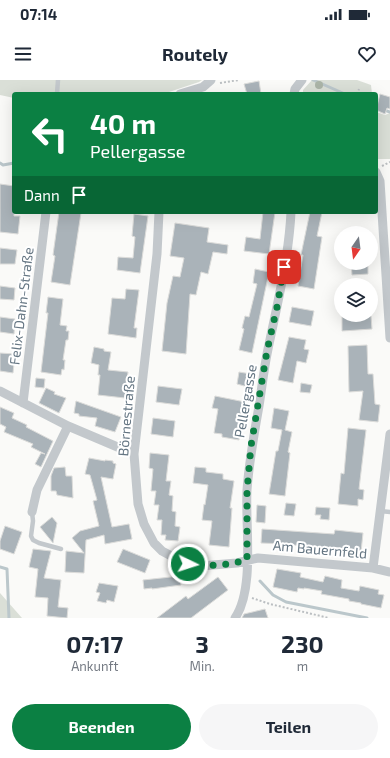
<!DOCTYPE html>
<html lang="de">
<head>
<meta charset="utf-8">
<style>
	body { margin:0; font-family:"Exo 2",sans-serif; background:#f6f6f7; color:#1f2937; height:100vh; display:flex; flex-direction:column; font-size:15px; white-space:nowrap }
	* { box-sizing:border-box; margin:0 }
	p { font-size:13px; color:#747a83 }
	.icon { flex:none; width:22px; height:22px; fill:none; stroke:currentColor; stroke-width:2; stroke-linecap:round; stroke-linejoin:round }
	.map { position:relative; height:538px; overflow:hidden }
	.details { display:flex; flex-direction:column; background:#fff; flex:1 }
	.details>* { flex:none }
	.hud { position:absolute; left:12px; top:12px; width:366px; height:122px; border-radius:4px; box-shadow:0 4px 16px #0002; background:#0b8043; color:#fff; overflow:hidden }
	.needle { width:26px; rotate:194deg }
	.tools { position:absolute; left:334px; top:146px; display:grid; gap:8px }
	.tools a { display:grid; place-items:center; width:44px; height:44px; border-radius:50%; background:#fff; box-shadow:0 4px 16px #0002; font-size:20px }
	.pin { position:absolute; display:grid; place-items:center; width:34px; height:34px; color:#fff; margin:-17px; border-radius:8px; box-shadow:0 2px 6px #0006 }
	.me { position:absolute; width:44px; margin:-22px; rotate:94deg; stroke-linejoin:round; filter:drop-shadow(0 0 3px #0008) }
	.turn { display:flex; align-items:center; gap:14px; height:84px; padding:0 12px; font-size:18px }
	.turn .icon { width:52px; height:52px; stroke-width:2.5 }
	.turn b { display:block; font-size:28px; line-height:34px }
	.then { display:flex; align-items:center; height:38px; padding:0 12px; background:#0003; gap:8px; font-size:15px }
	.eta { display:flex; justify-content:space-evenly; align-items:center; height:68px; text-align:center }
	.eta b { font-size:24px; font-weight:700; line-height:28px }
	.primary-button { display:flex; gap:8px; margin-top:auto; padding:8px 12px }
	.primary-button a { flex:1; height:46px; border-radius:24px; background:#0b8043; color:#fff; font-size:16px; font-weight:700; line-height:46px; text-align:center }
	.primary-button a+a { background:#f6f6f7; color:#1f2937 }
	.status { display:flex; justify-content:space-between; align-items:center; height:28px; padding:0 20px; background:#fff; direction:ltr }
	.status svg { height:11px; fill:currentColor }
	header { display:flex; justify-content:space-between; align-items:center; height:52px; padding:0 12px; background:#fff; font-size:18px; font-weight:700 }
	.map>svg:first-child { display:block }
	.green { fill:#dadfd7 }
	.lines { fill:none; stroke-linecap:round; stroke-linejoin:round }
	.stream { stroke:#bbc7cb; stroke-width:3 }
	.building { fill:#aab3b9; stroke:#dcdcda }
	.path { stroke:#bbbfc2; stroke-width:2; stroke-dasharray:2 2; stroke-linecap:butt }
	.service { stroke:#c3c8cc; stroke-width:4.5 }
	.minor { stroke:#c3c8cc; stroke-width:9 }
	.tree { fill:#aab4a7 }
	.route { stroke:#0b8043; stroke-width:7; stroke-dasharray:0 12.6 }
	.labels { text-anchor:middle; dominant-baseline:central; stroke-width:4; stroke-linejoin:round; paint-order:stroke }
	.street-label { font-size:14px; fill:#657683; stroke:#fff }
</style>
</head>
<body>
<div class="status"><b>07:14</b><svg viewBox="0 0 49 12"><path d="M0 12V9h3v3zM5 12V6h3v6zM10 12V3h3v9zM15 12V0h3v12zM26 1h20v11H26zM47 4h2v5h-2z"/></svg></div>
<header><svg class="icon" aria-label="menu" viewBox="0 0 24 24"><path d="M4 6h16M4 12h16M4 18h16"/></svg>Routely<svg class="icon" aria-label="heart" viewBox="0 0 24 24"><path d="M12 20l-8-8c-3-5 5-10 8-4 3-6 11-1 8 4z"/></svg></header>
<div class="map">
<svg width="390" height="538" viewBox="0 0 390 538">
	<rect width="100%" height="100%" fill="#fafaf8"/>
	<path class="green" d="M0 0H202L199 2 163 14H14V18L0 15Z
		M312 0H357L371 5 372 14H303V10Z
		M376 32 385 35 390 33V79H376Z
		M0 513 22 538H0Z"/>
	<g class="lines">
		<path class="stream" d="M313 0 345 14
			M376 27 390 32
			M0 83 3 85 14 83
			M0 487 7 489 9 538
			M260 501 273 515 286 522 367 538"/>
	</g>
	<path class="building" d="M259 1 261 14H247L244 4Z
		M380 14 390 17V29L387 28 385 34 376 30Z
		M0 104 14 106V136H20L18 154 0 152Z
		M59 132 81 133 70 205 51 202 55 176 53 175Z
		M263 132H275L269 174 244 171 246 157 260 159Z
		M310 132H322L317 156 322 157 314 209 298 206 303 175H301L303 165Z
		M134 134 148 136 140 193 117 190 118 177 133 178 135 157 132 156Z
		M175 143 209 148 207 162 228 165 227 174 213 172 208 194 201 192 196 215 190 214 186 274 162 271 167 223 173 196 180 197 184 178 170 176Z
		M0 168 17 170 15 184H0Z
		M351 183H368V194L352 195Z
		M255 189 269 192 252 273 239 270 244 249 242 248 245 236 249 237 257 204 253 203Z
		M0 206 15 208 14 220 0 219Z
		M126 209 139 210 134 248H137L136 258 108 254 112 218 125 219Z
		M48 217 63 219 60 245 67 246 66 251H69L68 260H66L63 280H65L64 290 62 289 61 295 41 292 48 233H46Z
		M292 227 314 231 311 246 289 242Z
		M371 236 372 249 342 251V237Z
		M0 237 15 239 14 254 0 252Z
		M289 257 306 260 304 269 309 270 306 283 297 281 293 303 278 300Z
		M367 265 368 294H373L375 324 380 325 378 342 359 340 363 311 349 312 348 266Z
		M94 267 104 269V271L111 272 108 290 128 292 125 318 98 315 100 295H98L99 285 91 283Z
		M0 273 15 274 13 293 0 291Z
		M239 292 251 294 248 307 237 304Z
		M36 298 45 299 44 308 35 307Z
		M301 303 312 305 310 313 300 312Z
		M158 306 182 309 179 325 156 322Z
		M46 308 55 312 54 314 66 318 59 333 39 323Z
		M215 316 245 322 239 360 222 357V354L214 353 218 329 212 328Z
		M76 321 121 337 115 352 95 346 97 338 79 336V334L74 333Z
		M0 327 14 333 12 338 27 345 26 347 53 361 41 387 35 384 41 373 45 374 31 367 33 364 4 352 6 347 0 344Z
		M274 328 289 331 285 350 292 352 288 372 290 373 285 416 269 414 276 371H278L282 350 271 348Z
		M153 338 175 341 173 357 151 354Z
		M348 348 366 350 359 409 364 410 363 420 358 419V426L338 424 341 393 344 394Z
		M150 373 169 375 166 401H171L169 415 173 416 172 431 176 432 175 446 180 447 178 461 165 460 166 455H161L162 440H157L159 425H154L156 411H151L153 389 149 388Z
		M89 378 105 381V380L113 381V383L116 384 113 399 101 397 112 447 129 444 132 459 105 464 104 455 86 460 84 493 65 492 66 471 84 473 72 458 80 451 99 446 93 421 97 420 90 395 85 394Z
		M65 387 66 396H72L73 418 57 415 56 411H51V396L54 388Z
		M195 387 206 388V392L223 394V399L234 401 230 428H232L229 467 209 465 212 441 202 440 204 424 205 425 208 405 193 403Z
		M286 423 296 424 294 436 284 435Z
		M257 425 266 426 265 443 256 442Z
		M316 427 330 428 329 440 320 439 321 435H315Z
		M52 437 57 443 53 463 40 447Z
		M5 446 22 452 14 474 0 469V461Z
		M262 449 334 454 335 450 363 453 361 472 333 469 332 471 288 464 261 463Z
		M33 469 51 471 44 498 61 500 58 527 68 528 67 538 47 536 48 518 35 517 38 489 29 487Z
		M123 469 150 480 145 493 117 482Z
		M277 489 301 493 300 497 323 502 325 496 342 500 341 508 359 511 360 506 379 510 378 514 384 515 381 528 361 524V523L349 521V519L321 514 322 511 304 508V509L298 508 297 512 273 507Z
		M180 496 181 505 152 509V508L144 509 143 500Z
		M218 497 228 510 191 538H157L186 516 188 519Z
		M99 503 118 506 114 522 107 520 106 523 97 521 100 513 96 512Z
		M265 529 268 538H242L244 534Z"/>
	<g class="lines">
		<path class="path" d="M220 3 239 0
			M357 14 359 9
			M382 86 390 82
			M252 518 270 524 329 538"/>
		<path class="service" d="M57 14 58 0
			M380 431 390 432
			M32 432 33 441 31 456 33 460 39 463 61 469"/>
		<path class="minor" d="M180 14 203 7 211 0
			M294 14 295 9 302 0
			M376 92 380 101 390 258
			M159 132 157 174 134 374 138 424 144 444 154 463 162 471 175 478 188 484 201 486 237 483 258 478 373 488 390 492
			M0 311 68 346 134 374
			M23 323 46 132
			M32 432 37 410 68 346
			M373 488 390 354
			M235 538C255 509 245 445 247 410 249 382 254 354 259 326 262 307 264 288 268 269 277 226 289 176 291 132"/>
	</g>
	<circle class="tree" cx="319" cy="5" r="4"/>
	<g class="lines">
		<path class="route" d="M188 484C207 487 228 485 247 480V411L251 366 267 271 277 227 284 187"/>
	</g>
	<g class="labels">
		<g class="street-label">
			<text transform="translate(21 226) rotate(-83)">Felix-Dahn-Straße</text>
			<text transform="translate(245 321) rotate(-80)">Pellergasse</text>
			<text transform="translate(126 336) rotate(-85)">Börnestraße</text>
			<text transform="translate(320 469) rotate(5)">Am Bauernfeld</text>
		</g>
	</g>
</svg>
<div class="tools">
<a><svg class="needle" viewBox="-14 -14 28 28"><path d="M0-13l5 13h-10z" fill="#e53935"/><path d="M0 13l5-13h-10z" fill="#747a83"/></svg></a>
<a><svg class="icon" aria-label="layers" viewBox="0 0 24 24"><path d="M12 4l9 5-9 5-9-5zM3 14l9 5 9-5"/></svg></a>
</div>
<div class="pin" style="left:284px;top:187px;background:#d93025"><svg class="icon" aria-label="arrive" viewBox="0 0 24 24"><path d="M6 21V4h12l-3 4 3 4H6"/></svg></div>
<svg class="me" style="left:188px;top:484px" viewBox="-20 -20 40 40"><circle r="17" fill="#0b8043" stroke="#fff" stroke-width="3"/><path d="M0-11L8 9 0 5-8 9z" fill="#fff"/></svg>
<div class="hud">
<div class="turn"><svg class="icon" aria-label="left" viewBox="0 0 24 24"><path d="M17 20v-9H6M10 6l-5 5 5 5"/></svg><div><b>40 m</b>Pellergasse</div></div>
<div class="then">Dann<svg class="icon" aria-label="arrive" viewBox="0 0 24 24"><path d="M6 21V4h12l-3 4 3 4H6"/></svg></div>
</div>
</div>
<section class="details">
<div class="eta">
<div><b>07:17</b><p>Ankunft</p></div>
<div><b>3</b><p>Min.</p></div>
<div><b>230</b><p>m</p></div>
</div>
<div class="primary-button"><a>Beenden</a><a>Teilen</a></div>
</section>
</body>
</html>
